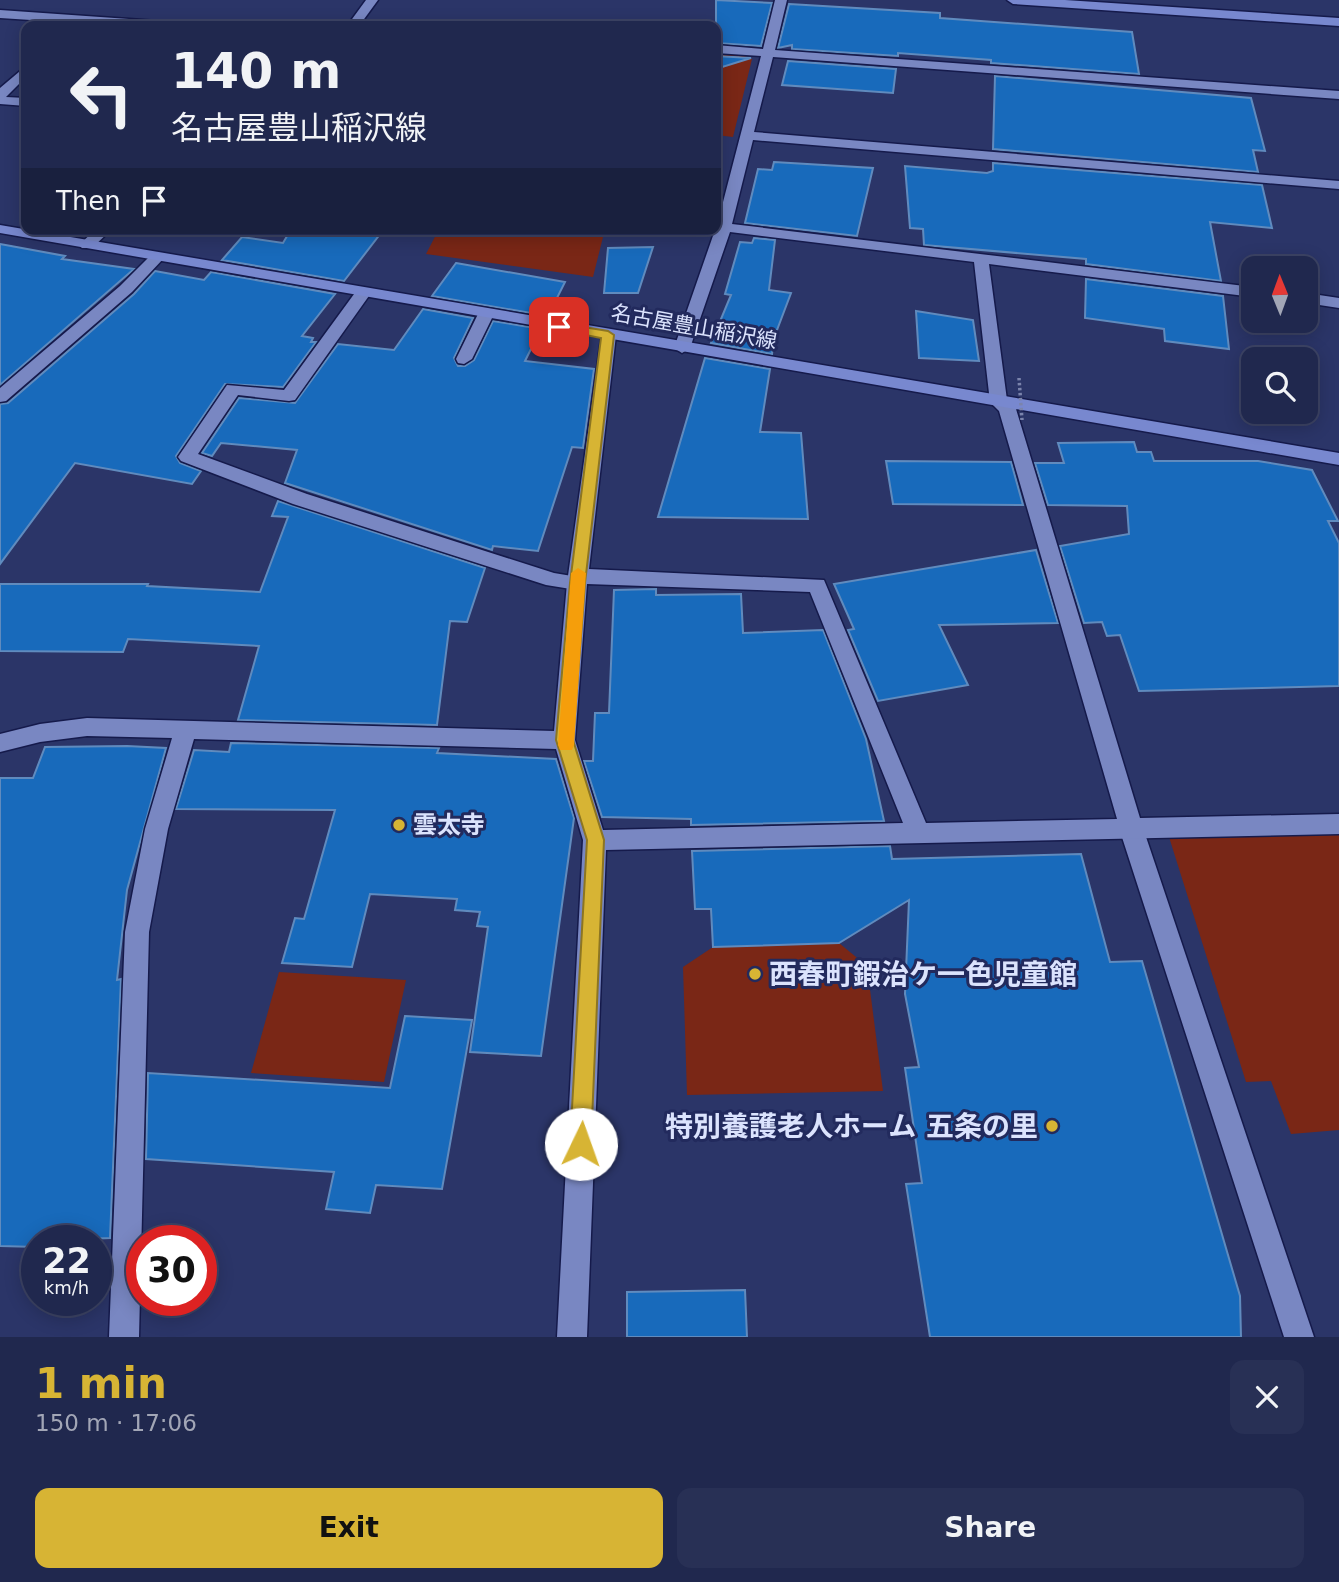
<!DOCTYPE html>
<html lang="en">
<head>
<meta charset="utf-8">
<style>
	body { margin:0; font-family:"DejaVu Sans","Noto Sans JP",sans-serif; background:#283055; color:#f1f3f6; height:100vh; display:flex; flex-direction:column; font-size:26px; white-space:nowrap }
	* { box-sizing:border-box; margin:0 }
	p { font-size:23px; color:#a2a6b6 }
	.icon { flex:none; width:38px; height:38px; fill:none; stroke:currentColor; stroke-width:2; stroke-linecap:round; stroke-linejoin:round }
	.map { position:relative; height:1337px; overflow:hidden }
	.drawer { display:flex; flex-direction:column; background:#20284e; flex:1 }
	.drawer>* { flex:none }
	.banner { position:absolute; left:21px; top:21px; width:700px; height:214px; border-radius:14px; box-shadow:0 4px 18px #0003,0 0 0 2px #3d4466; background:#20284e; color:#f1f3f6; overflow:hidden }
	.needle { width:46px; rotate:359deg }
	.tools { position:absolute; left:1241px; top:256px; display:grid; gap:14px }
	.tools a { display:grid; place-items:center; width:77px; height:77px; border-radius:14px; background:#20284e; box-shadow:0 4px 18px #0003,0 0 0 2px #3d4466; font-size:35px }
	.speed { position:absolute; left:21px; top:1225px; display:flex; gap:14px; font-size:35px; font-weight:700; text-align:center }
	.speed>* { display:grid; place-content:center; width:91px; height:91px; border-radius:50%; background:#20284e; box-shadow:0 4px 18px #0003,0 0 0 2px #3d4466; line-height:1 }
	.speed small { font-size:18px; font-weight:400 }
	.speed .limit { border:10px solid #d22; background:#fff; color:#111 }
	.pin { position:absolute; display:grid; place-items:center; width:60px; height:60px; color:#fff; margin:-30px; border-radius:14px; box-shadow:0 4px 10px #0006 }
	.me { position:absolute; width:77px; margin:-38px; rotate:3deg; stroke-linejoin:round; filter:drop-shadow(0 0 5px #0008) }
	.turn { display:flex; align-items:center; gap:24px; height:147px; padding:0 35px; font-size:32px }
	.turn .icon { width:91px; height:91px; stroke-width:2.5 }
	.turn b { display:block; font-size:49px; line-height:60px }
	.then { display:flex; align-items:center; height:66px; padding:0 35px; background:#0003; gap:14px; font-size:26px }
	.round { display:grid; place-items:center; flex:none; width:74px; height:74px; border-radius:14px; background:#283055 }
	.head { display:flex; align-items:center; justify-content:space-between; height:119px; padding:0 35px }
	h1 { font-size:42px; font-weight:800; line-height:52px; color:#d7b434 }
	.button { display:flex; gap:14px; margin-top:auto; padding:14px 35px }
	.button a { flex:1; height:80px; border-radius:14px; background:#d7b434; color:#111; font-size:28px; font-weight:800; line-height:80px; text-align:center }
	.button a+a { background:#283055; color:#f1f3f6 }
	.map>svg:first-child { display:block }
	.green { fill:#7a2716 }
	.building { fill:#186abb; stroke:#608bbe; stroke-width:2 }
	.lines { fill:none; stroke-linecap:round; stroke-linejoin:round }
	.lane-casing { stroke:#151a4b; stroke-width:3 }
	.street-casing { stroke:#151a4b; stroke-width:3 }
	.secondary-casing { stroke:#151a4b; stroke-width:3 }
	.lane { fill:#7987c2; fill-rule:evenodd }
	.street { fill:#7987c2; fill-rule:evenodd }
	.secondary { fill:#7888cf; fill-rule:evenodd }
	.path-bridge { stroke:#7b84ac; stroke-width:3.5; stroke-dasharray:2.5 2.5; stroke-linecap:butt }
	.route { fill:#d7b434; stroke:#8c7522; stroke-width:2 }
	.slow { fill:#f59e0b }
	.poi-dot { fill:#d7b434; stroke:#222a5d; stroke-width:2.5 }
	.labels { text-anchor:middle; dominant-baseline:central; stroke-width:6; stroke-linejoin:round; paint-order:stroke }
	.far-street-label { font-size:21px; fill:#dbe3fd; stroke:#222a5d }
	.poi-label { font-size:24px; font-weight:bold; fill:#dbe3fd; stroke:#222a5d; text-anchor:start }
	.near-poi-label { font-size:28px; font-weight:bold; fill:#dbe3fd; stroke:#222a5d; text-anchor:start }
</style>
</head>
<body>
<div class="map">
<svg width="1339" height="1337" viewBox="0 0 1339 1337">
	<rect width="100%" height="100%" fill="#2b3568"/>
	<path class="green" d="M716 53 742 55 752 59 733 137 716 135Z
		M439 229H605L593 277 426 254Z
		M1339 833V1130L1291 1134 1271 1081 1246 1082 1169 837Z
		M839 943 867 966 883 1091 687 1095 683 967 713 947Z
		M279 972 406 980 384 1082 251 1073Z"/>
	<path class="building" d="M716 0 772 3 761 46 716 43Z
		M789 4 940 13V18L1132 32 1139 74 991 63V60L898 53V56L792 49V45L778 48Z
		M716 56 751 58 716 69Z
		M788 61 896 69 893 93 782 85Z
		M995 76 1251 98 1265 151 1253 150 1258 172 993 149Z
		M774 162 873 168 857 236 745 223 758 169 772 170Z
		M993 163 1262 185 1272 228 1210 222 1221 281 1086 264V259L924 245 923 229 910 228 905 166 987 173 993 171Z
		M295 229H384L344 281 222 260 242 237 283 243 290 231Z
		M754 238 775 240 769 290 791 293 774 338 772 354 711 343 731 295 725 294 740 242 752 243Z
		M0 244 65 256 62 259 134 269 0 385Z
		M653 247 638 293H604L608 248Z
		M456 263 565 282 548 316 432 296Z
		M155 271 204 280 211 272 335 294 302 336 313 338 311 342H316L283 387 225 384 176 456 180 463 201 471 192 484 75 463 0 564V404L8 403 134 294Z
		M1086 279 1223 296 1229 349 1165 341 1164 329 1085 318Z
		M423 309 473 318 454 358 458 366H465L474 360 493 321 541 329 525 361 594 369 583 448 572 447 538 551 493 546 492 550 285 483 297 450 221 443 212 456 202 453 239 398 295 403 338 344 394 350Z
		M916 311 973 320 979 361 919 358Z
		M705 358 770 369 760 432 801 433 808 519 658 517Z
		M1134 442 1137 452H1151L1154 461H1258L1312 470 1338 521H1328L1339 543V686L1139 691 1120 635 1107 636 1102 622 1084 623 1060 546 1129 534 1127 506 1048 505 1035 463H1064L1058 443Z
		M886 461 1011 462 1023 505 893 504Z
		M278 501 485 568 467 622 450 621 437 725 238 720 259 646 128 639 123 652 0 651V584H148L147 586 260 592 288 517 272 516Z
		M1036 550 1058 623 939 625 968 685 878 701 848 630 854 629 834 584Z
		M656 589V595L741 594 743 633 823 630 866 739 884 821 691 825V819L602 817 584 761H593L595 713H609L614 590Z
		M231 743 439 748 437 753 556 759 574 818 541 1056 470 1052 488 927 477 926 480 912 455 910 457 899 370 894 352 967 282 963 295 918 304 919 335 810 176 809 194 750 229 752Z
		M127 746 166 748 127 890 117 980 121 979 110 1238 37 1241V1247L0 1246V778H33L45 747Z
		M890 846 892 859 1081 854 1110 962 1142 961 1240 1296 1241 1337H930L906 1184 922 1183 905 1068 919 1067 905 994 909 900 839 943 713 947 711 909H695L692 851Z
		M405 1016 472 1020 442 1189 376 1185 370 1213 326 1209 334 1172 146 1159 148 1073 390 1088Z
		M745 1290 747 1337H627V1292Z"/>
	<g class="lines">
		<g class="lane-casing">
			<path id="lane" d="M363 288 371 293 295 400 289 401 238 395 198 454 307 494 554 573 584 578 587 583 584 588 577 590 546 585 293 504 181 461 178 457 227 385 284 390 357 290Z
				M486 309 494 314 472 359 464 364 458 363 456 359 478 314Z
				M1131 818 1139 821 1143 828 1314 1337H1284L1119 828 1123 821Z"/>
		</g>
		<g class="street-casing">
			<path id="street" d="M366 0H378L359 26H347Z
				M775 0H787L775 50 1339 91V99L773 57 754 132 1339 181V189L753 140 732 224 1253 287V297L989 264 1007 400 1016 409 1140 818 1339 814V834L606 850 587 1337H557L583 840 556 749 194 739 168 829 149 932 139 1337H109L125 932 145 829 172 738 87 736 40 742 0 752V734L40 724 87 718 554 731 567 583 602 332H614L616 335 589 569 824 580 926 823 1117 819 999 411 990 402 974 262 730 232 690 348 682 353 674 348 715 230 711 229H716L761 56 716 53V45L763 49ZM587 584 810 592 903 823 603 830 575 740Z
				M0 10 172 22 178 26H124L0 18Z
				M26 66V77L6 97 26 98V106L0 104V88Z
				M96 229H112L92 248H82L79 245Z
				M156 253 164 258 132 292 6 401 0 402V388L120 286 151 255Z
				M1306 293 1339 298V308L1306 303Z"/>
		</g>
		<g class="secondary-casing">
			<path id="secondary" d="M1007 0H1065L1339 18V26L1013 4Z
				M0 225 1339 453V465L0 233Z"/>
		</g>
		<use href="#lane" class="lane"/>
		<use href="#street" class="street"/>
		<use href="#secondary" class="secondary"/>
		<path class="path-bridge" d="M1019 378 1022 420"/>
	</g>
	<path class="route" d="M559 323 608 331 614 335 585 583 573 740 604 840 591 1144 588 1151 581 1154 573 1151 570 1144 587 840 556 740 570 583 601 338 555 329V324Z"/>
	<path class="slow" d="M578 568 586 573 574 745 572 750H560L558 745 571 573Z"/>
	<g class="poi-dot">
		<circle cx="399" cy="825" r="7"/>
		<circle cx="755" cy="974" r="7"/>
		<circle cx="1052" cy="1126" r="7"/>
	</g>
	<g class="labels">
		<g class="far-street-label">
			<text transform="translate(694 327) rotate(10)">名古屋豊山稲沢線</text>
		</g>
		<g class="poi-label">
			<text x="413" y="825">雲太寺</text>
		</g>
		<g class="near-poi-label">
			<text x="769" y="974">西春町鍜治ケ一色児童館</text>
			<text x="1038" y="1126" text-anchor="end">特別養護老人ホーム 五条の里</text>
		</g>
	</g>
</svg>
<div class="tools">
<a><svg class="needle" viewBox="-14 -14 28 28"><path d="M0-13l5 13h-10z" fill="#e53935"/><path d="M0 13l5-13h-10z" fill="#a2a6b6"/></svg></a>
<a><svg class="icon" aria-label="search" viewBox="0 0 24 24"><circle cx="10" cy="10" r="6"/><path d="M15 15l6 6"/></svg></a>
</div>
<div class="speed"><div>22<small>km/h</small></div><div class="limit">30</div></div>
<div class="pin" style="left:559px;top:327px;background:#d93025"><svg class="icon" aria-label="arrive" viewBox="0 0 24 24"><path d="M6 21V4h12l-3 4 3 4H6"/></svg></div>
<svg class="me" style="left:581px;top:1144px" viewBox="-20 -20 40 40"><circle r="19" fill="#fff"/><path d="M0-13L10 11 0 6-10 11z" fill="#d7b434"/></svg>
<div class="banner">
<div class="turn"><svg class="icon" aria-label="left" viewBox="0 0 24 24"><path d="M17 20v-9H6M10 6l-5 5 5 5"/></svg><div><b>140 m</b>名古屋豊山稲沢線</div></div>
<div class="then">Then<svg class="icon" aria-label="arrive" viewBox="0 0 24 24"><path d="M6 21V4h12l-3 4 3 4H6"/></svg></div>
</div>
</div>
<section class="drawer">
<div class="head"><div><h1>1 min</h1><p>150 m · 17:06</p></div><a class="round"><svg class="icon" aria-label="close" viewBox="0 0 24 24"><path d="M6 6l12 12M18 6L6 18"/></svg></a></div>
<div class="button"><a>Exit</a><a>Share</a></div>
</section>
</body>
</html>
